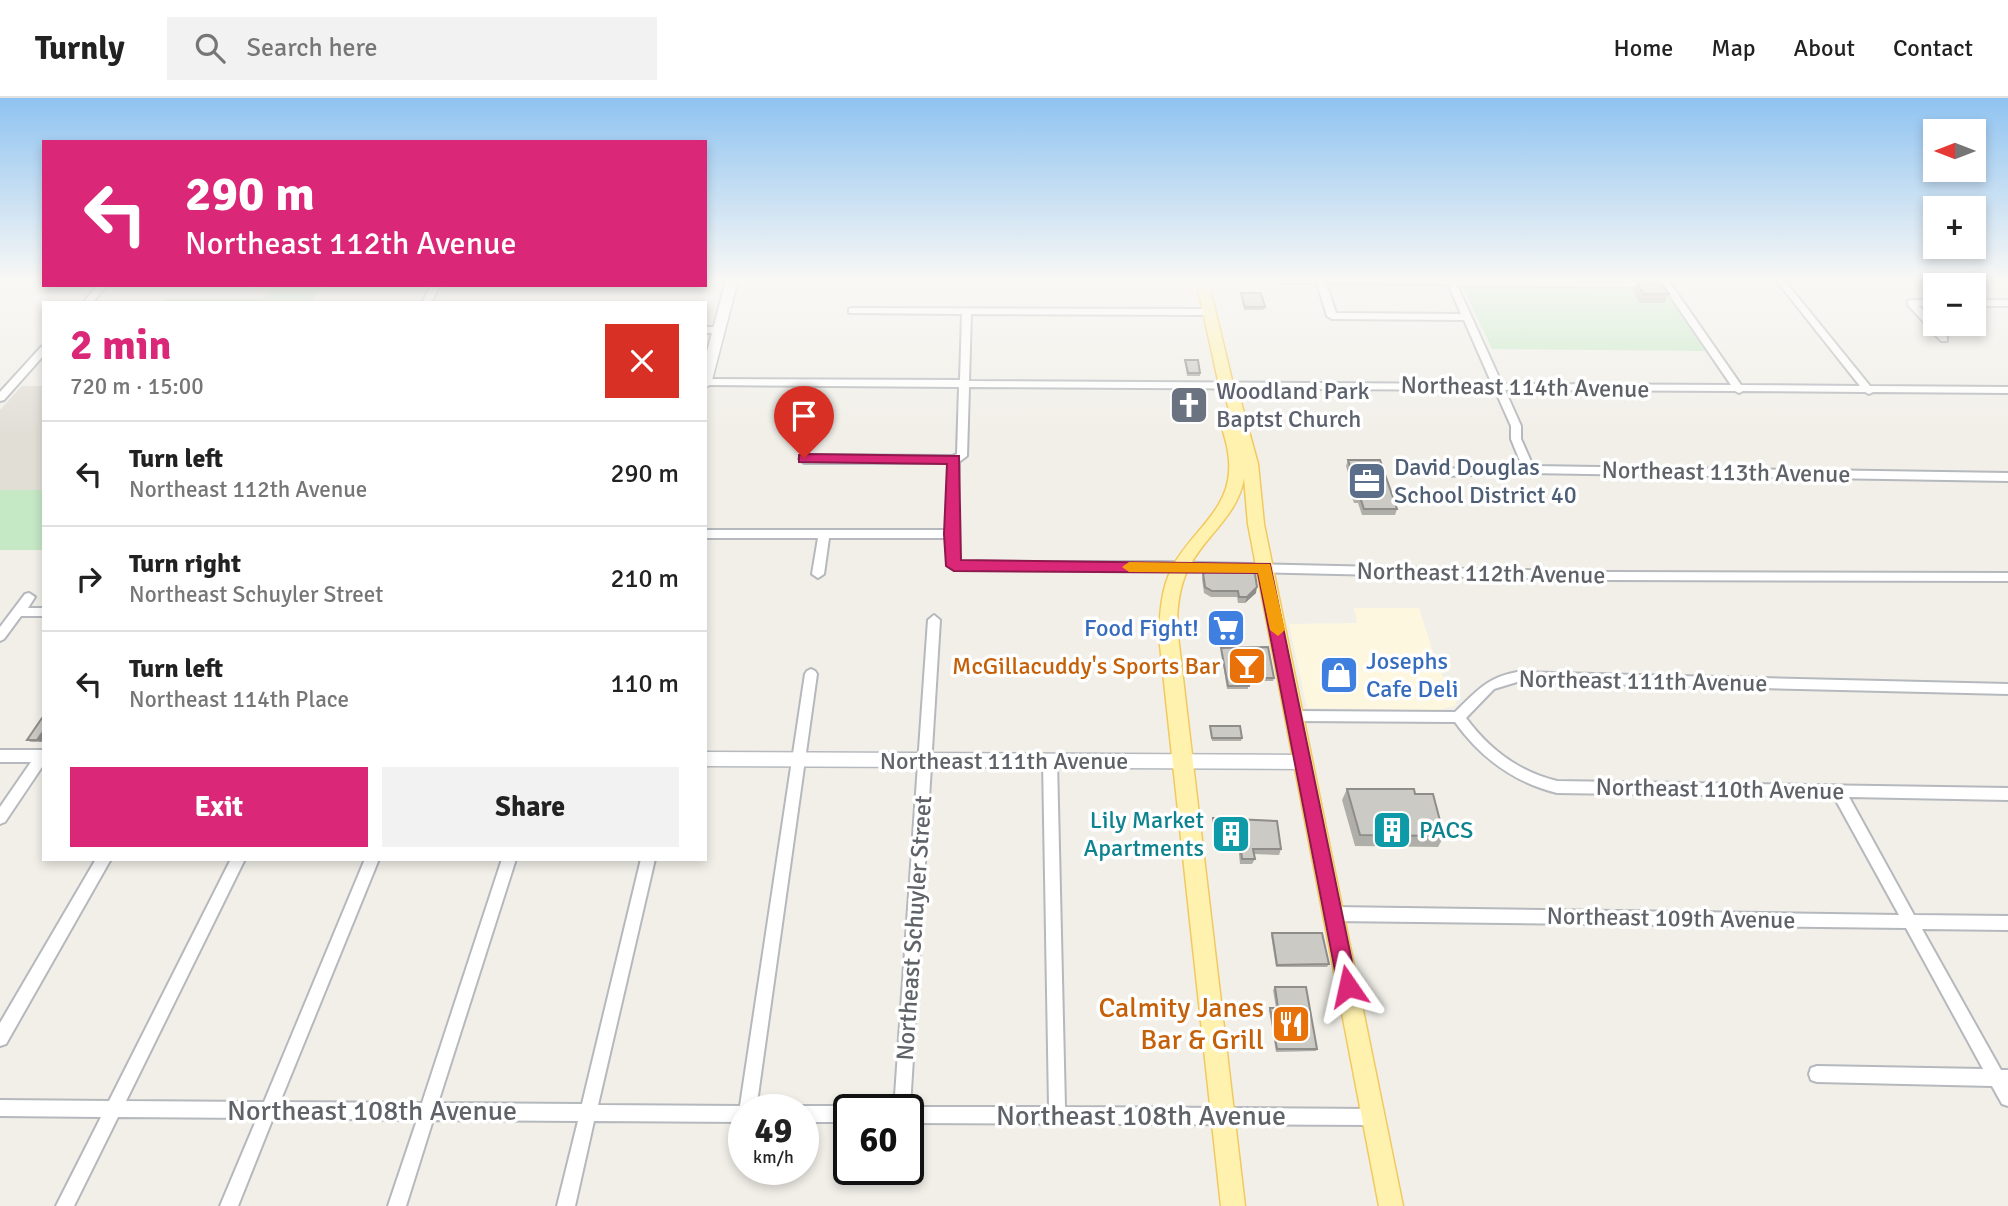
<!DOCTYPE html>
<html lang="en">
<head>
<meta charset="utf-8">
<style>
	body { margin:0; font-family:Signika,sans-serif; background:#f2f2f2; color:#222; height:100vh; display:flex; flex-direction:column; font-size:26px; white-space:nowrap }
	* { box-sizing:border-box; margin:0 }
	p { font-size:23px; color:#767676 }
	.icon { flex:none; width:38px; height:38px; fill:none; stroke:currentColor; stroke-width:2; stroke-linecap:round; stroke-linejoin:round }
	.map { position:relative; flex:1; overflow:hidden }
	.details { position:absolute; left:42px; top:203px; width:665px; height:560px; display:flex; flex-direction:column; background:#fff; border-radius:0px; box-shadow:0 4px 10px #0003 }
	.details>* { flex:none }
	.banner { position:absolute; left:42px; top:42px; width:665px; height:147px; border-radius:0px; box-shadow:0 4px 10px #0003; background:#db2777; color:#fff; overflow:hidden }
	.needle { width:46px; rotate:270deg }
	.controls { position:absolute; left:1923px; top:21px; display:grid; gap:14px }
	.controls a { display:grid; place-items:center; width:63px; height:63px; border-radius:0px; background:#fff; box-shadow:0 4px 10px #0003; font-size:35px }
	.speed { position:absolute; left:728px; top:996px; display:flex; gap:14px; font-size:35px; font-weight:700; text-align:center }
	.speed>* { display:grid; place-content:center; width:91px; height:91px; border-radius:50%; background:#fff; box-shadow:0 4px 10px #0003; line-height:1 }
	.speed small { font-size:18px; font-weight:400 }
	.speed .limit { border:4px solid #111; border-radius:10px; background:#fff; color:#111 }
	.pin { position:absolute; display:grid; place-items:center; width:60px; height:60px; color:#fff; margin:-72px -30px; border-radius:50% 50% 50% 0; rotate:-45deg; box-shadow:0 0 7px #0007 }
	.pin .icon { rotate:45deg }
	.me { position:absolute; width:77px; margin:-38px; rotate:349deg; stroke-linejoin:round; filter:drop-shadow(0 0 5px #0008) }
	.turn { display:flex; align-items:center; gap:24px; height:147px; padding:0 28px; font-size:32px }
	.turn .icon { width:91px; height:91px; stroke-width:2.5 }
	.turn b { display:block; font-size:49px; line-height:60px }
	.round { display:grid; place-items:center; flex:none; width:74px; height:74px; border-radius:0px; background:#f2f2f2 }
	.head { display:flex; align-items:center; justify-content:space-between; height:119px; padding:0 28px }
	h1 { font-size:42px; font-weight:700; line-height:52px; color:#db2777 }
	.action { display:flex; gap:14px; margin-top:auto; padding:14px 28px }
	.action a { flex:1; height:80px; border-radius:0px; background:#db2777; color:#fff; font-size:28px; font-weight:700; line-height:80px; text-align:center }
	.action a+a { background:#f2f2f2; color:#222 }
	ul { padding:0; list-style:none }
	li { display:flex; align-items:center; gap:21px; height:105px; padding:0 28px; border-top:2px solid #e0e0e0 }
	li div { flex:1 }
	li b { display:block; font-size:26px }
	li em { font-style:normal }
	header { display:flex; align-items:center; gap:42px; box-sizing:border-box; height:98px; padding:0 35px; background:#fff; border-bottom:2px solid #e0e0e0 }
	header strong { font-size:33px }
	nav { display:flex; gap:38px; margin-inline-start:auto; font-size:24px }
	.search { width:490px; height:63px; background:#f2f2f2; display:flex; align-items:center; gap:18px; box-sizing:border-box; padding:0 24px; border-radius:0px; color:#767676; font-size:26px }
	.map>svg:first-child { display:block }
	.commercial { fill:#fef7e0 }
	.education { fill:#e1ded6 }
	.green { fill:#c5e8c5 }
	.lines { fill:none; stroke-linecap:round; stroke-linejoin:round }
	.street-casing { stroke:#b5b8bc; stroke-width:4 }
	.secondary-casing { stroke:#b6babf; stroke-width:3 }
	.primary-casing { stroke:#f2c960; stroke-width:3 }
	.street { fill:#fff; fill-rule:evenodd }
	.secondary { fill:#fff; fill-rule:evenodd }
	.primary { fill:#fff2af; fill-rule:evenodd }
	.wall { fill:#afaea9 }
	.shaded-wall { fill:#8f8d8a }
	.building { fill:#cccac5; stroke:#8f8d8a; stroke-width:2 }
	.route { fill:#db2777; stroke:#8e194d; stroke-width:2 }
	.slow { fill:#f59e0b }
	.labels { text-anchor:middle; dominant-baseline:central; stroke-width:7; stroke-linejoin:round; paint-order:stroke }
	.street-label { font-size:24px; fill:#5f6368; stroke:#fff }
	.worship-label { font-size:24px; fill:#5b616d; stroke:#fff; text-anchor:start }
	.service-label { font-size:24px; fill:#4e5e75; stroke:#fff; text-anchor:start }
	.shop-label { font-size:24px; fill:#366cbe; stroke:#fff; text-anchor:end }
	.food-label { font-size:24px; fill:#c56008; stroke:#fff; text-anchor:end }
	.culture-label { font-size:24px; fill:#0d838f; stroke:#fff; text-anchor:end }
	.near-food-label { font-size:28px; fill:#c56008; stroke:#fff; text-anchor:end }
	.near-street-label { font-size:28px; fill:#5f6368; stroke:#fff }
</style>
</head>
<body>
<header>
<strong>Turnly</strong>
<div class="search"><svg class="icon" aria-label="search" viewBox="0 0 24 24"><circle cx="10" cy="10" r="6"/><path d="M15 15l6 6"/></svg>Search here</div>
<nav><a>Home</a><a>Map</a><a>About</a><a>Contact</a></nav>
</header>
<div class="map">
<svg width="2008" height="1108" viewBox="0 0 2008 1108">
	<rect width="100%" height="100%" fill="#f1efe8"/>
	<path class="commercial" d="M1354 510H1419L1437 567 1457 607 1439 612 1307 610 1289 526 1357 525Z"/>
	<path class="education" d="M22 288H44V392H0V312Z"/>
	<path class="green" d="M274 187H323L311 205H162L165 201H263Z
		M1462 188 1662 190 1705 253 1492 251Z
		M0 392H44V452H0Z"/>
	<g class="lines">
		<g class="street-casing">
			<path id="street" d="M1275 182 1660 183V182H1668L1741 287 1860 288 1776 182H1784L1870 288 2008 289V295L1873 294 1869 296 1865 294 1743 293 1739 295 1735 293 1505 292 1521 328V341L1533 368 2008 375V383L1529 375 1444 378 1440 377 1439 374 1440 371 1522 368 1511 341V328L1495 292 969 289 967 358 959 364 957 436 959 464H1160L1609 474 2008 475V483L1609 482 1160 472H954L948 468 946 440H829L824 476 818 480 812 476 818 440H705V432H946L949 365H804L799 361 804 357 952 358 957 356 959 289 705 287 706 281 960 282 962 216 849 215V211L852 210 1209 211 1214 214 1209 217 971 216 969 283 1492 286 1464 222 1332 221 1327 218 1317 185H1279ZM1326 185 1448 186 1461 216 1336 215ZM1457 187 1664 189 1731 287 1502 286Z
				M98 187H107L92 205H83Z
				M431 187H440L431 205H422Z
				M1911 202H1936V208H1919L1947 239V243H1941L1908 207V203Z
				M1974 202H2008V208H1974Z
				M705 229H719L724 232 719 235H705Z
				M44 248V257L4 302 0 303V294L41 249Z
				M29 495 35 499 28 510H44V518H21L4 541 0 543V529L25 496Z
				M934 517 940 522 910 1009H1049L1043 663 1045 659 1050 657 1055 659 1057 663 1065 1009 1373 1011 1379 1013 1381 1019 1379 1025 1373 1027 908 1025V1012H894L928 522Z
				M811 571 815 573 817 576 756 1012H744V1024L594 1023 575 1108H557L578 1023 433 1022 406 1108H388L417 1022 273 1020 238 1108H220L257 1020 118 1019 74 1108H56L101 1019 0 1018V1002L109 1003 231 761H245L126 1003 264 1004 365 761H379L280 1004 422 1005 502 761H516L438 1005 582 1006 641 761H655L598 1007 740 1008 805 576 807 573Z
				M1517 574 2008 586V596L1517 584 1494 591 1466 620C1489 651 1519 674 1557 683L2008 690V702L1849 699 1914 817 2008 818V832L1922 831 2001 972H2008V1008L2002 1006 1992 988 1817 984 1811 982 1809 976 1811 970 1817 968 1983 971 1906 830 1333 823 1328 821 1326 816 1328 811 1333 809 1899 817 1834 699 1557 695C1513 684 1481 660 1455 624L1294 623 1289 622 1288 618 1289 614 1294 613 1455 614C1477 593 1486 580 1517 574Z
				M0 652H44V666L5 724 0 726V709L31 664H0Z
				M96 761H111L6 946 0 948V925Z
				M803 1008H849L855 1012H849V1024H803V1012H797Z"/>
		</g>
		<g class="secondary-casing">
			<path id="secondary" d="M726 182H738L711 286 705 290V261Z
				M705 654 1303 657 1309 659 1312 664 1309 669 1303 671 705 668Z"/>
		</g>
		<g class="primary-casing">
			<path id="primary" d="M1196 182H1208L1233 286 1238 293 1258 366 1264 426 1403 1108H1379L1248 426 1244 380C1238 418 1204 438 1188 471 1179 489 1177 510 1177 529L1245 1108H1221L1159 538C1160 515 1161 491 1172 470 1189 436 1227 414 1229 374 1231 355 1223 334 1218 316L1220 313 1229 312 1224 294 1219 287Z"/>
		</g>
		<use href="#street" class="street"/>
		<use href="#secondary" class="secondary"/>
		<use href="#primary" class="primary"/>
	</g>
	<path class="wall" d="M1637 185 1669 196 1664 205H1640L1633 194Z
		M1241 195 1265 209 1264 212H1244L1241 198Z
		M1185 262 1200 275V278H1187Z
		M1171 299 1207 311V314L1172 312Z
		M1348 362 1397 411 1395 417H1362L1358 405H1354L1351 397 1353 391 1346 368Z
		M1215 474 1256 495 1245 505H1238L1237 499H1211L1204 495 1202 481 1203 475Z
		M1221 550 1274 580 1273 583H1248V591H1227L1221 553Z
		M44 619V640L41 644H31L27 642Z
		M1210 628 1242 640 1241 643H1212L1210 630Z
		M1347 691 1415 696 1444 738 1438 749 1355 748 1342 702Z
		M1213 720 1281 751 1279 757 1254 756 1255 761 1252 766H1240L1238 747H1214L1212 726Z
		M1272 835 1329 866 1327 869H1276L1271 837Z
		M1275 889 1317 951 1316 953 1276 954 1269 912 1270 910H1276L1273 892Z"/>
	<path class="shaded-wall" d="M1257 489 1256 495 1245 505 1247 499Z
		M44 632V640L41 644 37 642Z"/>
	<path class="building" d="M1637 185H1661L1669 196H1644Z
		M1241 195H1261L1265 209H1245Z
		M1185 262H1198L1200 275H1188Z
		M1205 298 1207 311 1173 309 1171 299Z
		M1348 362H1380L1397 411H1364L1360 399H1356L1353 391H1357Z
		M1214 471 1215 474 1248 472 1255 476 1257 489 1247 499H1239L1238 493H1212L1205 489 1203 475Z
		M1268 549 1274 580H1248L1249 588H1228L1221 550Z
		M44 619V632L37 642H27L42 620Z
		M1210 628H1240L1242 640H1212Z
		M1347 691H1414L1415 696H1433L1444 738 1360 737Z
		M1213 720 1277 723 1281 751H1253L1255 761H1242L1240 742 1216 741Z
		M1272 835H1322L1329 866 1277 867Z
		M1275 889H1306L1317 951H1277L1270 910H1278Z"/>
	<linearGradient id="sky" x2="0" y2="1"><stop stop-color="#8fc3f1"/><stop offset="0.54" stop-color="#f9f8f5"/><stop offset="1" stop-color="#f9f8f5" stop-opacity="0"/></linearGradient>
	<rect width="2008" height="337" fill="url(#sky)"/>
	<path class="route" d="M804 356 959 358 961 462 1270 466 1357 888 1355 895 1348 898 1340 895 1338 888 1258 475 954 473 946 468 944 436 947 366 799 364V357Z"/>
	<path class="slow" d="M1129 464 1270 466 1285 532 1278 538 1270 532 1258 475 1129 474 1122 469Z"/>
	<defs>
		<g id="church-square" transform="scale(2.0125)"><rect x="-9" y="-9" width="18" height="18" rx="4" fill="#6b7280" stroke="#fff"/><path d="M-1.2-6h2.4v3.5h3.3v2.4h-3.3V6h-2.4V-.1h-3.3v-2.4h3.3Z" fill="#fff"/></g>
		<g id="office-square" transform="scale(2.0125)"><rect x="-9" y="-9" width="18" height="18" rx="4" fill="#5c6f8a" stroke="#fff"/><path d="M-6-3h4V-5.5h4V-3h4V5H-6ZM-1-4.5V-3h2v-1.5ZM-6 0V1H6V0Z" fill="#fff"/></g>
		<g id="supermarket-square" transform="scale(2.0125)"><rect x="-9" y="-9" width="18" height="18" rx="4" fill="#3f7fe0" stroke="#fff"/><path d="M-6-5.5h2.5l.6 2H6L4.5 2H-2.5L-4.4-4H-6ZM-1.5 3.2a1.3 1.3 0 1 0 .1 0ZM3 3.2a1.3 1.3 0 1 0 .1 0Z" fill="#fff"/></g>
		<g id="bar-square" transform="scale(2.0125)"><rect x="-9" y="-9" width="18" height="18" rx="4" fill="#e8710a" stroke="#fff"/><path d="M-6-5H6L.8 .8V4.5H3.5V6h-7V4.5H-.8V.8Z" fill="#fff"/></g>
		<g id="shop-square" transform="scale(2.0125)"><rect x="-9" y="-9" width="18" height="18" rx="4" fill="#3f7fe0" stroke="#fff"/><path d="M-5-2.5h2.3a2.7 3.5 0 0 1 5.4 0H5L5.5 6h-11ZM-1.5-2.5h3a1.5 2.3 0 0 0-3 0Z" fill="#fff"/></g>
		<g id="building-square" transform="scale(2.0125)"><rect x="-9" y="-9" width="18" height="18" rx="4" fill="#0f9aa8" stroke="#fff"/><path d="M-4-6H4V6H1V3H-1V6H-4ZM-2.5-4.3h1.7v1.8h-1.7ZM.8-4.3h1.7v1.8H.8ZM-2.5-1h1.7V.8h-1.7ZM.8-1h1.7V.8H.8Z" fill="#fff"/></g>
		<g id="restaurant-square" transform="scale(2.0125)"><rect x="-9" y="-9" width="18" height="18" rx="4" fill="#e8710a" stroke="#fff"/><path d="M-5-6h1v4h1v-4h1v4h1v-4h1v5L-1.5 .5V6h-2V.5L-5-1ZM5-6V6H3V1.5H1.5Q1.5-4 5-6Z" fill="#fff"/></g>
	</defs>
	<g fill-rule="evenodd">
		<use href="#church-square" x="1189" y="307"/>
		<use href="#office-square" x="1367" y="383"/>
		<use href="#supermarket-square" x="1226" y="530"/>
		<use href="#bar-square" x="1247" y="568"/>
		<use href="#shop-square" x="1339" y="577"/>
		<use href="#building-square" x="1392" y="732"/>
		<use href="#building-square" x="1231" y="736"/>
		<use href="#restaurant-square" x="1291" y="926"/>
	</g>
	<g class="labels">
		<g class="street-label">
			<text transform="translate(1525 289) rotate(1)">Northeast 114th Avenue</text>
			<text transform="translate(1726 374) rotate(1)">Northeast 113th Avenue</text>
			<text transform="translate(1481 475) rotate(1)">Northeast 112th Avenue</text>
			<text transform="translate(1643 583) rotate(1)">Northeast 111th Avenue</text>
			<text x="1004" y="663">Northeast 111th Avenue</text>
			<text transform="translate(1720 691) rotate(1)">Northeast 110th Avenue</text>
			<text transform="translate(1671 820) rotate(1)">Northeast 109th Avenue</text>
			<text transform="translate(914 830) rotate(-86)">Northeast Schuyler Street</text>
		</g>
		<g class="worship-label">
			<text x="1216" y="293">Woodland Park<tspan x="1216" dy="28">Baptst Church</tspan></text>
		</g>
		<g class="service-label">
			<text x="1394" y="369">David Douglas<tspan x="1394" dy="28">School District 40</tspan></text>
		</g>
		<g class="shop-label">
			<text x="1199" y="530">Food Fight!</text>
			<text x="1366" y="563" text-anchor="start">Josephs<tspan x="1366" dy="28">Cafe Deli</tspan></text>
		</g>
		<g class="food-label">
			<text x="1220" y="568">McGillacuddy's Sports Bar</text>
		</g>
		<g class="culture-label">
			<text x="1204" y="722">Lily Market<tspan x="1204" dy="28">Apartments</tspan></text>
			<text x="1419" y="732" text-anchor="start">PACS</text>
		</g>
		<g class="near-food-label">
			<text x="1264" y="910">Calmity Janes<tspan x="1264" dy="32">Bar &amp; Grill</tspan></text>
		</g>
		<g class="near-street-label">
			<text x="372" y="1013">Northeast 108th Avenue</text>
			<text x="1141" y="1018">Northeast 108th Avenue</text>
		</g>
	</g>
</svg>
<div class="controls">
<a><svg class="needle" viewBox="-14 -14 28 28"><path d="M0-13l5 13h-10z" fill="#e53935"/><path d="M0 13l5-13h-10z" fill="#767676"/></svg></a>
<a>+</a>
<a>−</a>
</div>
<div class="speed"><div>49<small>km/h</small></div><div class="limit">60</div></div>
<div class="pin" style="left:804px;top:360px;background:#d93025"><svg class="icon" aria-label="arrive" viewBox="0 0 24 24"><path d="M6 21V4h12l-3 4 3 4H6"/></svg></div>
<svg class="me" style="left:1348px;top:888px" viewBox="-20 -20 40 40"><path d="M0-17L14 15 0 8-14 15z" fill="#db2777" stroke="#fff" stroke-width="4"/></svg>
<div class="banner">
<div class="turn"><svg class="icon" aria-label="left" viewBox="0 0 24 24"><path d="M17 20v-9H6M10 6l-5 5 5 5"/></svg><div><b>290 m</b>Northeast 112th Avenue</div></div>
</div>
<section class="details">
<div class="head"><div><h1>2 min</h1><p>720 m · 15:00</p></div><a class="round" style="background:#d93025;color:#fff"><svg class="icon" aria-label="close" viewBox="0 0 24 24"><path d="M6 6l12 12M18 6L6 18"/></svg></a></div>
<ul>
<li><svg class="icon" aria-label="left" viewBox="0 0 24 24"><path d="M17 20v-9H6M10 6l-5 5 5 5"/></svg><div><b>Turn left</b><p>Northeast 112th Avenue</p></div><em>290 m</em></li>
<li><svg class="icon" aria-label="right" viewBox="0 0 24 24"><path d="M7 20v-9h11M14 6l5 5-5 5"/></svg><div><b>Turn right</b><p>Northeast Schuyler Street</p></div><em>210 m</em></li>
<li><svg class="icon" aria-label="left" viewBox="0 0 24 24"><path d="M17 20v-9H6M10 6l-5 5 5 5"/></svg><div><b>Turn left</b><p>Northeast 114th Place</p></div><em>110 m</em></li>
</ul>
<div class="action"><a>Exit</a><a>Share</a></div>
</section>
</div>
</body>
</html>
